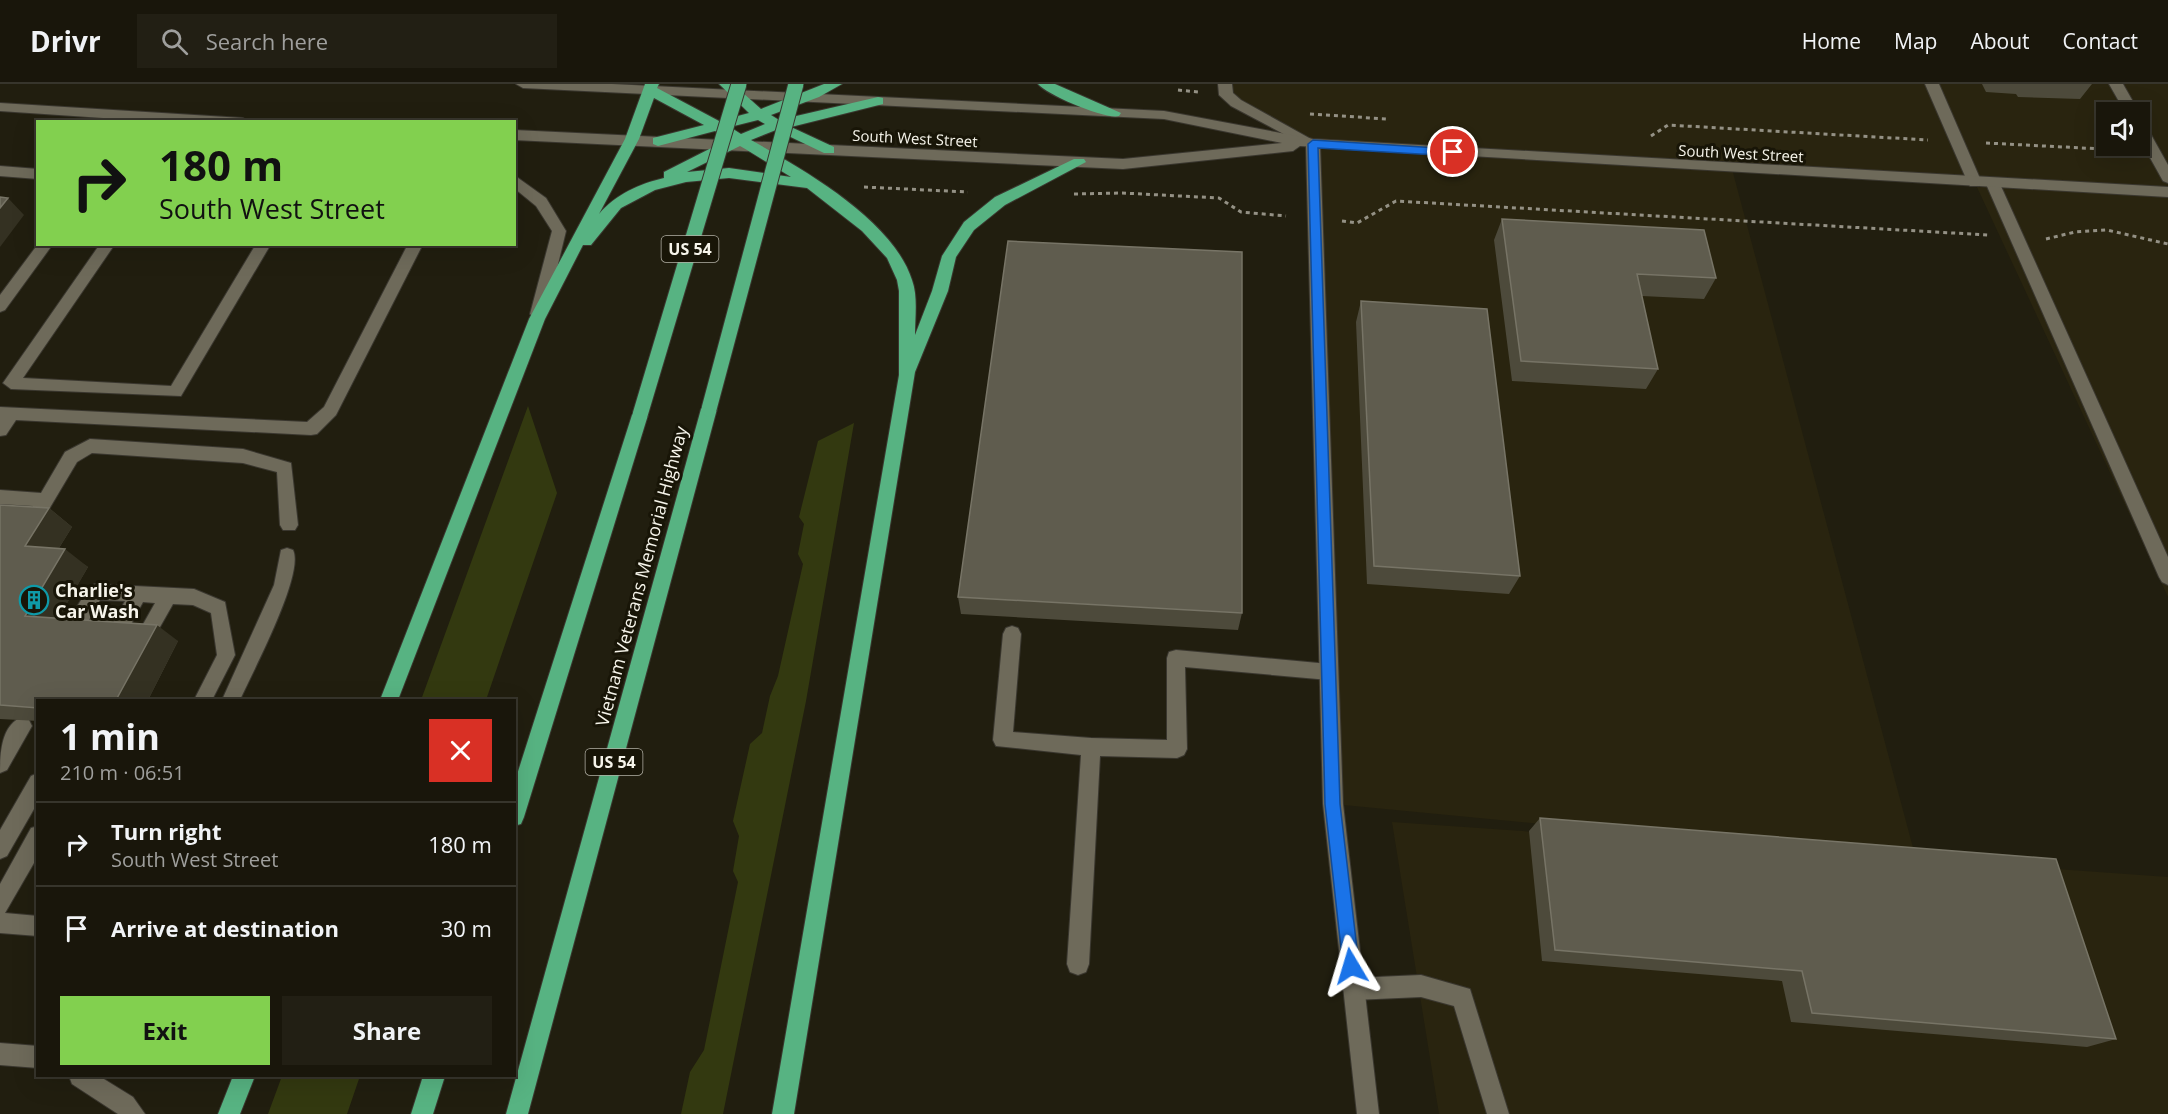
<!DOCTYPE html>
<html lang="en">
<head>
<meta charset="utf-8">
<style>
	body { margin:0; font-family:"Open Sans",sans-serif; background:#221f14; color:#f1f3f6; height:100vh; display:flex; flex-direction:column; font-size:22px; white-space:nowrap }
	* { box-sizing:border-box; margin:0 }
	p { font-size:20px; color:#9f9f9d }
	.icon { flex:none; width:33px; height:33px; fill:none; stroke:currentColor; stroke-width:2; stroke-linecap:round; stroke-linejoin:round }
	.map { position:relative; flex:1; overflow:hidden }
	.drawer { position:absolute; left:36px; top:615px; width:480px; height:378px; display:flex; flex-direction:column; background:#19160b; border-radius:0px; box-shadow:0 6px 24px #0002,0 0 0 2px #37352c }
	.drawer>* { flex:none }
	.top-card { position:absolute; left:36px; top:36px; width:480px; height:126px; border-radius:0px; box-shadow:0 6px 24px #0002,0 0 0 2px #37352c; background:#82d04f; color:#111; overflow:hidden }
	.buttons { position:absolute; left:2096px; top:18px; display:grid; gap:12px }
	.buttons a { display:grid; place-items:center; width:54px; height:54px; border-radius:0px; background:#19160b; box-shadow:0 6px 24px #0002,0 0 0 2px #37352c; font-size:30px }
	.pin { position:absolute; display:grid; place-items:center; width:51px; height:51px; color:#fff; margin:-26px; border:3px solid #fff; border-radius:50%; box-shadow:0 2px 6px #0007 }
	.me { position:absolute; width:66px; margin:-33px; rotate:353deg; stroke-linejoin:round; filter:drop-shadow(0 0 4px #0008) }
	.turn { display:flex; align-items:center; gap:21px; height:126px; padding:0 24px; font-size:27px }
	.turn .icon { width:78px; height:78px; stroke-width:2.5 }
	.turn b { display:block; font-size:42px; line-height:51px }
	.round { display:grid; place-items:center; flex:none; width:63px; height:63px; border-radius:0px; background:#221f14 }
	.overview { display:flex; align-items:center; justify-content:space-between; height:102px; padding:0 24px }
	h1 { font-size:36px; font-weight:700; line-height:45px }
	.cta { display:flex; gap:12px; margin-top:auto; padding:12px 24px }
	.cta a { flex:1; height:69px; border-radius:0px; background:#82d04f; color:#111; font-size:24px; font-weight:700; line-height:69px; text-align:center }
	.cta a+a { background:#221f14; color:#f1f3f6 }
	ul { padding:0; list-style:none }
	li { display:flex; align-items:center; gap:18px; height:84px; padding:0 24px; border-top:2px solid #37352c }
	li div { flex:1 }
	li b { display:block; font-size:22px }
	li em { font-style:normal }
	header { display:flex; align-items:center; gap:36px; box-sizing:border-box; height:84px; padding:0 30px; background:#19160b; border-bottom:2px solid #37352c }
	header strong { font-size:28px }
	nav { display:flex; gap:33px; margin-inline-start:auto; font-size:21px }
	.search { width:420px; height:54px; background:#221f14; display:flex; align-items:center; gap:15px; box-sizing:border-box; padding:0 21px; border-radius:0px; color:#9f9f9d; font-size:22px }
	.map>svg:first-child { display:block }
	.built { fill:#29240f; fill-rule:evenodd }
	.green { fill:#333910 }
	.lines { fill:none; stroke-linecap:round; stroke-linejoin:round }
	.service-casing { stroke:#3a372f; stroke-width:2 }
	.minor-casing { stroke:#3a372f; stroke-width:2 }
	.secondary-casing { stroke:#3a372f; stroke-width:2 }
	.motorway-casing { stroke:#3a372f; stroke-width:2 }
	.path { stroke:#949185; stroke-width:3; stroke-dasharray:4 4; stroke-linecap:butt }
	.service { fill:#6e6a5a; fill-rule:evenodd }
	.minor { fill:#6e6a5a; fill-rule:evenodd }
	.secondary { fill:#6e6a5a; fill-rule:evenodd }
	.motorway { fill:#57b382; fill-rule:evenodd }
	.motorway-bridge-casing { stroke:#3a372f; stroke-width:17; stroke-linecap:butt }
	.motorway-bridge { stroke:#57b382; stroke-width:15 }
	.wall { fill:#4d4a3b }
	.shaded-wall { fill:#343122 }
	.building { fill:#5f5c4e; stroke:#777466; stroke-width:1.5 }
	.route { fill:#1a73e8; stroke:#114b97; stroke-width:1.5 }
	.labels { text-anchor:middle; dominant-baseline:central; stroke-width:6; stroke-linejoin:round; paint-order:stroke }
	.far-street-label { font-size:15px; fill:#f6f4ea; stroke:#181507 }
	.shield { fill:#181507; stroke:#b3b1a6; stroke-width:1.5 }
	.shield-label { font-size:16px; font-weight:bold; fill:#f6f4ea }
	.street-label { font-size:18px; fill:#f6f4ea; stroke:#181507 }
	.poi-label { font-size:18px; font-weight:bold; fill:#f6f4ea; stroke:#181507; text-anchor:start }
</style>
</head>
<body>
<header>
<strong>Drivr</strong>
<div class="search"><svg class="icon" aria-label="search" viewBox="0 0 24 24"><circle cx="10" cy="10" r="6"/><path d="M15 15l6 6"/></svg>Search here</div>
<nav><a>Home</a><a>Map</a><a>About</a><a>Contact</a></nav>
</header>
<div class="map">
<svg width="2168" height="1030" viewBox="0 0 2168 1030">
	<rect width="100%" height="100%" fill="#211e0f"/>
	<path class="built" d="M1232 0H2168V513L1975 99 1732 85 1916 775 2168 793V1030H1439L1392 738 1878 772 1333 720 1313 60 1236 19ZM2106 28H2139V62H2106Z"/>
	<path class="green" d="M528 322 557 409 486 616H421Z
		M854 339 806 617 723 1030H681L690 988 704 966 738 798 733 787 739 752 733 737 750 660 762 649 770 612 778 592 803 480 798 470 804 440 799 433 818 357Z
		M282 992H360L347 1030H268Z"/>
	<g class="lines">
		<g class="service-casing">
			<path id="service" d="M2109 0H2123L2139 28H2125Z
				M2139 36 2144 38 2168 81V99L2163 97 2139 54Z
				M0 82 38 85V95L0 92Z
				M1993 95 2000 100 2168 473V501L2162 498 2159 493 1986 100Z
				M38 160H53L5 226 0 228V211Z
				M100 160H115L23 294 171 302 256 160H271L181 312 11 305 3 299Z
				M408 160H423L336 331 317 350 311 351 16 336 6 351 0 352V323L307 338 324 323Z
				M90 355 243 365 291 379 298 441 295 446H283L280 441 277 388 243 379 92 369 77 378 42 437H30L27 432 33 422 0 420V406L41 409 65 368Z
				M287 464 293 466C305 490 252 589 240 616H222L274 501 281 466Z
				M95 500 194 505 225 518 235 571 212 616H194L217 571 211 529 193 521 173 520 152 557 146 559 140 557 137 551 155 519 143 518 124 553 118 555 112 553 109 547 125 517 100 516C92 528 83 557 67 551L64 545 67 539 89 503Z
				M1012 542 1018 544 1021 550 1013 648 1091 654 1167 656V574L1169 568 1176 566 1329 580 1336 582 1338 588 1336 594 1329 596 1185 583 1187 665 1184 671 1177 674 1100 672 1089 880 1086 888 1078 891 1070 888 1067 880 1081 671 996 662 993 656 1003 550 1006 544Z
				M22 633 29 636 32 642 7 686 0 689C0 670 1 641 22 633Z
				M38 689V718L7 772 0 775V746L31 692Z
				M38 742V772L5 829 38 832V852L0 849V800L31 744Z
				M1421 891 1470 905 1509 1030H1487L1454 922 1421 913 1354 916 1346 913 1343 905 1346 897 1354 894Z"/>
		</g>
		<g class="minor-casing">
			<path id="minor" d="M1218 0H1232L1233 9 1241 16 1320 60 1343 720 1379 1030H1357L1323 720 1306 62 1231 22 1219 11Z
				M1925 0H1939L1982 99 1980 102H1970L1968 99Z
				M0 959 38 962V984L0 981Z
				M69 992H99L133 1013 145 1030H118L72 1000Z"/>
		</g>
		<g class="secondary-casing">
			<path id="secondary" d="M516 0H612L1164 27 1313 55 2168 103V113L1300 62 1293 67 1123 85 514 56V46L1123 75 1282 59 1164 35 523 4Z
				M0 19 243 34 250 38H162L0 27Z
				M514 91 546 114 566 147 546 230 538 236 530 230 552 147 536 122 514 104Z"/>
		</g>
		<g class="motorway-casing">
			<path id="motorway" d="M645 0H659L657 4 719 37 749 29 719 0H733L761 25 824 0H842L819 13 771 31 779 36 878 13 883 14V20L791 43 834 63V69H824L776 46 751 56C803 85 893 136 912 196 918 212 915 233 915 251L932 207 942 172 964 138 995 113 1074 75H1084L1086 78 1005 121 974 146 956 173 948 207 915 288 794 1030H772L899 291V207L897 196 887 174 862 147 807 104 729 94 686 98 655 106 621 124 591 161H583L545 235 398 616H380L529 235 625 55ZM654 14 704 41 653 54V60L658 62 715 47 729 55 664 88V94C639 100 616 110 599 130L639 55ZM758 36 765 40 741 50 730 43ZM740 62 747 66 791 93 729 84 687 88Z
				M1038 0H1055L1121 29 1119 32C1106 36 1047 11 1038 0Z
				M709 319 717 325 528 1030H506L701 325Z
				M640 325 648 331 524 733 521 740 514 742V700L632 331Z
				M233 992H255L240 1030H218Z
				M423 992H445L433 1030H411Z"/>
		</g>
		<path class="path" d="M1178 6 1198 8
			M1310 30 1387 35
			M1651 52 1668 41 1928 56
			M1986 59 2122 66
			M864 103 968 108
			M1074 110 1122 109 1219 114 1241 128 1286 132
			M1342 137 1357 139 1396 117 1988 151
			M2046 155 2075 148 2107 146 2168 160"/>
		<use href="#service" class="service"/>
		<use href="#minor" class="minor"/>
		<use href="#secondary" class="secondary"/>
		<use href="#motorway" class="motorway"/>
		<g class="motorway-bridge-casing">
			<path id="motorway-bridge" d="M709 325 796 0
				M640 331 739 0"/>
		</g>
		<use href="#motorway-bridge" class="motorway-bridge"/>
	</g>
	<path class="wall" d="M1982 0H2092L2080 15 2018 13 2016 10 1986 8Z
		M1502 135 1716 194 1704 215 1642 212 1658 285 1646 305 1512 297 1494 156Z
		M1361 217 1520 492 1509 510 1367 500 1356 238Z
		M0 421 49 424 72 443 59 464 88 483 58 534 178 557 148 616H38V637L0 635Z
		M958 513 1242 529 1238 546 961 530Z
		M1540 734 2116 955 2087 963 1791 938 1782 897 1542 877 1529 747Z"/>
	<path class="shaded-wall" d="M8 114 24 131 0 163V124Z
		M49 424 72 443 49 480 25 462Z
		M65 465 88 483 50 549 25 532Z
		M157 541 178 557 148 616H116Z"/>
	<path class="building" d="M0 113 8 114 0 124Z
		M1502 135 1704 146 1716 194 1637 190 1658 285 1521 277Z
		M1008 157 1242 168V529L958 513Z
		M1361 217 1487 225 1520 492 1374 482Z
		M0 421 49 424 25 462 65 465 25 532 157 541 116 616H38V624L0 621Z
		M1540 734 2056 775 2116 955 1812 929 1802 887 1555 866Z"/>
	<path class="route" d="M1313 56 1453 65 1458 68 1453 72 1318 64 1340 720 1359 882 1357 888 1351 890 1345 888 1343 882 1325 720 1308 60Z"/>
	<defs>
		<g id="building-ring" transform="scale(1.5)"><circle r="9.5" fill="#181507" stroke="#0f9aa8" stroke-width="1.5"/><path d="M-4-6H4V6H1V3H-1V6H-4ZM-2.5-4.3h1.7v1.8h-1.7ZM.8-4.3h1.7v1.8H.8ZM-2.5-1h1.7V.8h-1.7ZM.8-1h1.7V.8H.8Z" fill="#0f9aa8"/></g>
	</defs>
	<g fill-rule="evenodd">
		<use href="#building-ring" x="34" y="516"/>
	</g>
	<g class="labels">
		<g class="far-street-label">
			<text transform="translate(915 54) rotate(3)">South West Street</text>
			<text transform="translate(1741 69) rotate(3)">South West Street</text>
		</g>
		<g class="shield">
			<rect x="661.5" y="152" width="57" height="26" rx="4.5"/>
			<rect x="585.5" y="665" width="57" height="26" rx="4.5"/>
		</g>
		<g class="shield-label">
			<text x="690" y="165">US 54</text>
			<text x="614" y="678">US 54</text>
		</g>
		<g class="street-label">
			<text transform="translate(641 492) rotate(-75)">Vietnam Veterans Memorial Highway</text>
		</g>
		<g class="poi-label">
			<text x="55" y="506">Charlie's<tspan x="55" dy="21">Car Wash</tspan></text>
		</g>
	</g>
</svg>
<div class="buttons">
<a><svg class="icon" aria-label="sound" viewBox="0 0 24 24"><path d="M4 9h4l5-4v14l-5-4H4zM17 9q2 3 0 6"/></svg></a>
</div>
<div class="pin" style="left:1453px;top:68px;background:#d93025"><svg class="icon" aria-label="arrive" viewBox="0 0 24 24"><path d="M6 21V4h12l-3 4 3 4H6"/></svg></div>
<svg class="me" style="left:1351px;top:882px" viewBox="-20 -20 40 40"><path d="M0-17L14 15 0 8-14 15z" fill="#1a73e8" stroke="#fff" stroke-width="4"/></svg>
<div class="top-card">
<div class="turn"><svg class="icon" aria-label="right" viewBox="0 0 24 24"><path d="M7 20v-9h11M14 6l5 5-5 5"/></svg><div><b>180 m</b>South West Street</div></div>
</div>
<section class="drawer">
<div class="overview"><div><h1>1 min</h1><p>210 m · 06:51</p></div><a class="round" style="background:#d93025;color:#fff"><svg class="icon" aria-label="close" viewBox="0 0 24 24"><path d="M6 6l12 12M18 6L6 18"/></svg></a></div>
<ul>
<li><svg class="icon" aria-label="right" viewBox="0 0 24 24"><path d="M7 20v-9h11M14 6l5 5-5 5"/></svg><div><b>Turn right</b><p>South West Street</p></div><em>180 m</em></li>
<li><svg class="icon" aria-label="arrive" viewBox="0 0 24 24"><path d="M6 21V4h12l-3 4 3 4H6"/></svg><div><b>Arrive at destination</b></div><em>30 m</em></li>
</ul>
<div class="cta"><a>Exit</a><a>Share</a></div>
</section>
</div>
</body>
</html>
